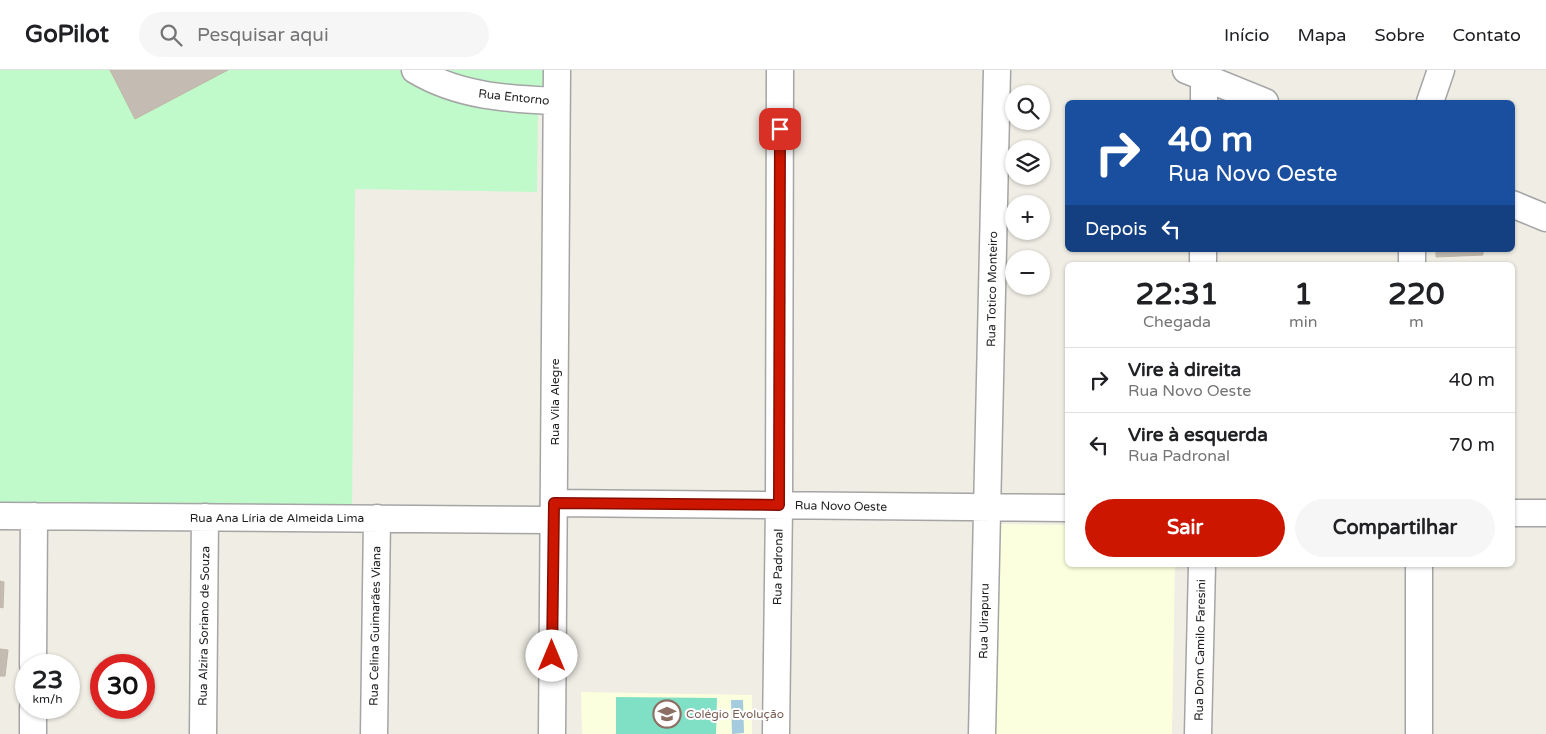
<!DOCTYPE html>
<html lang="pt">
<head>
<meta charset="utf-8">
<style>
	body { margin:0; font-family:"Varela Round",sans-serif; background:#f6f6f6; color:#202124; height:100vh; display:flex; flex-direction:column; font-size:19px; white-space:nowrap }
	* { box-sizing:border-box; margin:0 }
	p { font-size:16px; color:#757577 }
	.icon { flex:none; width:28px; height:28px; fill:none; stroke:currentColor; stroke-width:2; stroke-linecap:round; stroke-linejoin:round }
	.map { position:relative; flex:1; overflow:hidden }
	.details { position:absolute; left:1065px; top:192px; width:450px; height:305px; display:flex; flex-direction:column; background:#fff; border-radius:8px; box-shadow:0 1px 4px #0004 }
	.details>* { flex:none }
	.top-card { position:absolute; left:1065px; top:30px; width:450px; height:152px; border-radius:8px; box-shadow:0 1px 4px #0004; background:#1a4fa0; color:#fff; overflow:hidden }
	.controls { position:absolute; left:1005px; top:15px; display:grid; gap:10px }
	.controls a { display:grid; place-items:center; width:45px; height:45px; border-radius:50%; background:#fff; box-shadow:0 1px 4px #0004; font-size:25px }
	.speed { position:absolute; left:15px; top:584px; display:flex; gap:10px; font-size:25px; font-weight:700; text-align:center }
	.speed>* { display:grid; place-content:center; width:65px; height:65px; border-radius:50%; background:#fff; box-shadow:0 1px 4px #0004; line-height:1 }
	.speed small { font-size:12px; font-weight:400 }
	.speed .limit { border:8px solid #d22; background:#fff; color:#111 }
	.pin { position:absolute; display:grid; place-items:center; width:42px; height:42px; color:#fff; margin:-21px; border-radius:10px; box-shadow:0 2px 8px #0006 }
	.me { position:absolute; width:55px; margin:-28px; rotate:0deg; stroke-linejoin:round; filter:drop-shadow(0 0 4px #0008) }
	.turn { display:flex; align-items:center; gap:18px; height:105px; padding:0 20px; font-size:22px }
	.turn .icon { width:65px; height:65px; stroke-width:2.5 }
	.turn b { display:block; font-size:35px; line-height:42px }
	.then { display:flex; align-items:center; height:48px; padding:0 20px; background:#0003; gap:10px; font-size:19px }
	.eta { display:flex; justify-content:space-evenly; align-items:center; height:85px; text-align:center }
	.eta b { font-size:30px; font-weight:800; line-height:35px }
	.action { display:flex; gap:10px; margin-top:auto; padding:10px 20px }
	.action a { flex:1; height:58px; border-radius:30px; background:#cc1600; color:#fff; font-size:20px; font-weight:800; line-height:58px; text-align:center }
	.action a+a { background:#f6f6f6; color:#202124 }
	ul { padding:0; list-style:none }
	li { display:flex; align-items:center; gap:15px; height:65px; padding:0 20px; border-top:1px solid #e0e0e0 }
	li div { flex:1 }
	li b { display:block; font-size:19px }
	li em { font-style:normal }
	header { display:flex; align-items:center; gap:30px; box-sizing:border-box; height:70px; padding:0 25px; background:#fff; border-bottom:1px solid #e0e0e0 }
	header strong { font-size:24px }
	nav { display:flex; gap:28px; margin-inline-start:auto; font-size:18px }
	.search { width:350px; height:45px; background:#f6f6f6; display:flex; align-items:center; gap:12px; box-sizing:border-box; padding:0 18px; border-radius:28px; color:#757577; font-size:19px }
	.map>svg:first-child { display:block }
	.education { fill:#fbffdd }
	.park { fill:#c0facb }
	.pitch { fill:#80e0c5 }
	.water { fill:#a4cbde }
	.building { fill:#c4bcb3; stroke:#c1b5a6 }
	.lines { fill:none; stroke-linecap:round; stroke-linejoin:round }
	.minor-casing { stroke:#a5a5a5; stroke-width:29 }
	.minor { stroke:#fff; stroke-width:26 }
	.route-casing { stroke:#850e00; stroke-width:12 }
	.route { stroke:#cc1600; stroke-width:9 }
	.labels { text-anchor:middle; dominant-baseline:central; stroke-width:4; stroke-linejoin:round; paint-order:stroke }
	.street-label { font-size:12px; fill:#1e1e1e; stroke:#fff }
	.education-label { font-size:12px; fill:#785e54; stroke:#fff; text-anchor:start }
</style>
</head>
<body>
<header>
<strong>GoPilot</strong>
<div class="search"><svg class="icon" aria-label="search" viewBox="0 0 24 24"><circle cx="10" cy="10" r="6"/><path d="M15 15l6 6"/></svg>Pesquisar aqui</div>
<nav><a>Início</a><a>Mapa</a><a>Sobre</a><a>Contato</a></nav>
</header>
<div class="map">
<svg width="1546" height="664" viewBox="0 0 1546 664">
	<rect width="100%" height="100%" fill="#efede4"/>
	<path class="education" d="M1000 454 1067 455 1068 495H1175L1172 664H995Z
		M581 622 752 625V664H582Z"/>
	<path class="park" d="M0 0H402L538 37 537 122 355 119 352 439 0 436Z
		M430 0H553L554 26 522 25Z"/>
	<path class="pitch" d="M616 627 717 628 716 664H616Z"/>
	<path class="water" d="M731 630H743L744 663 732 664Z"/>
	<path class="building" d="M110 0H228L135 49Z
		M1436 180H1483V185L1436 187Z
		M0 511 4 512 3 538 0 537Z
		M0 579 8 580 5 606H0Z"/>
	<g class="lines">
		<g class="minor-casing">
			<path id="minor" d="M415 0C458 26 507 29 556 31
				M1186 0 1265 32
				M1204 32V7L1207 0
				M1430 32 1441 0
				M1512 134 1546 148
				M1412 180V195
				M1203 195V180
				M554 433 1068 438
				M1512 443H1546
				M0 446 553 450
				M33 595 34 446
				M33 664V638
				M203 664 205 447
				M374 664 377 448
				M552 664 557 0
				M776 664 779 435 780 0
				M982 664 997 0
				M1198 664 1202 495
				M1419 664V495"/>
		</g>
		<use href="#minor" class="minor"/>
	</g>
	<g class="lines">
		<g class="route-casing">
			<path id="route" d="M552 586 554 433 779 435 780 59"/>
		</g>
		<use href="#route" class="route"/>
	</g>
	<defs>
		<g id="school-ring" transform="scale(1.4375)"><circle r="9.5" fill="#fff" stroke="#8d6e63" stroke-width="1.5"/><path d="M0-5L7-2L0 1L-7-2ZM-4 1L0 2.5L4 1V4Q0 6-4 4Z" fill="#8d6e63"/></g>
	</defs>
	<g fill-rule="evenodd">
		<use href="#school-ring" x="667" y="644"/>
	</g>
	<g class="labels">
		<g class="street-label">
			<text transform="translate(514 27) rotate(6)">Rua Entorno</text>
			<text transform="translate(992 219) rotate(-89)">Rua Totico Monteiro</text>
			<text transform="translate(555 332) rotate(-90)">Rua Vila Alegre</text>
			<text transform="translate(841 436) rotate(1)">Rua Novo Oeste</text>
			<text x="277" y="448">Rua Ana Líria de Almeida Lima</text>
			<text transform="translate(778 497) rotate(-89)">Rua Padronal</text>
			<text transform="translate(984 551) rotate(-89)">Rua Uirapuru</text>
			<text transform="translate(204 556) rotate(-89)">Rua Alzira Soriano de Souza</text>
			<text transform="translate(375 556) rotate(-89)">Rua Celina Guimarães Viana</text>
			<text transform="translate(1200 580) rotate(-89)">Rua Dom Camilo Faresini</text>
		</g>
		<g class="education-label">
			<text x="686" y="644">Colégio Evolução</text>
		</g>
	</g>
</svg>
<div class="controls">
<a><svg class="icon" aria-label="search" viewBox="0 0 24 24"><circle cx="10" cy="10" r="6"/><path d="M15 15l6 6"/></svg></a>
<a><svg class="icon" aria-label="layers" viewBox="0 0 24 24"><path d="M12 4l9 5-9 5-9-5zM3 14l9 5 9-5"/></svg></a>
<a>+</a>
<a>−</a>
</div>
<div class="speed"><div>23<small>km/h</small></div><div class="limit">30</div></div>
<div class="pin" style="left:780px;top:59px;background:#d93025"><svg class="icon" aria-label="arrive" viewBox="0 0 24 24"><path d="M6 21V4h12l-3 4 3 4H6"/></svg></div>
<svg class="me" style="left:552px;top:586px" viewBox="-20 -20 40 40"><circle r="19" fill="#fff"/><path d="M0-13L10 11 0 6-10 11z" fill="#cc1600"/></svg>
<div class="top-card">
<div class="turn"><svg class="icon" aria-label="right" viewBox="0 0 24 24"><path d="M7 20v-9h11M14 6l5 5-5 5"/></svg><div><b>40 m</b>Rua Novo Oeste</div></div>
<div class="then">Depois<svg class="icon" aria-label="left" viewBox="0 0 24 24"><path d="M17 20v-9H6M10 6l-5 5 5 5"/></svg></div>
</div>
<section class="details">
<div class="eta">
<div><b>22:31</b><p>Chegada</p></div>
<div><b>1</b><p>min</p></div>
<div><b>220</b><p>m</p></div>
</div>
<ul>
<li><svg class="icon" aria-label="right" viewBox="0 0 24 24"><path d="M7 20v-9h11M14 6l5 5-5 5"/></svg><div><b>Vire à direita</b><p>Rua Novo Oeste</p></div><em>40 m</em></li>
<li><svg class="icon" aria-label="left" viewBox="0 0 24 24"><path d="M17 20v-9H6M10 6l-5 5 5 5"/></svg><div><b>Vire à esquerda</b><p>Rua Padronal</p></div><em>70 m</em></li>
</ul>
<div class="action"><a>Sair</a><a>Compartilhar</a></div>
</section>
</div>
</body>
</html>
